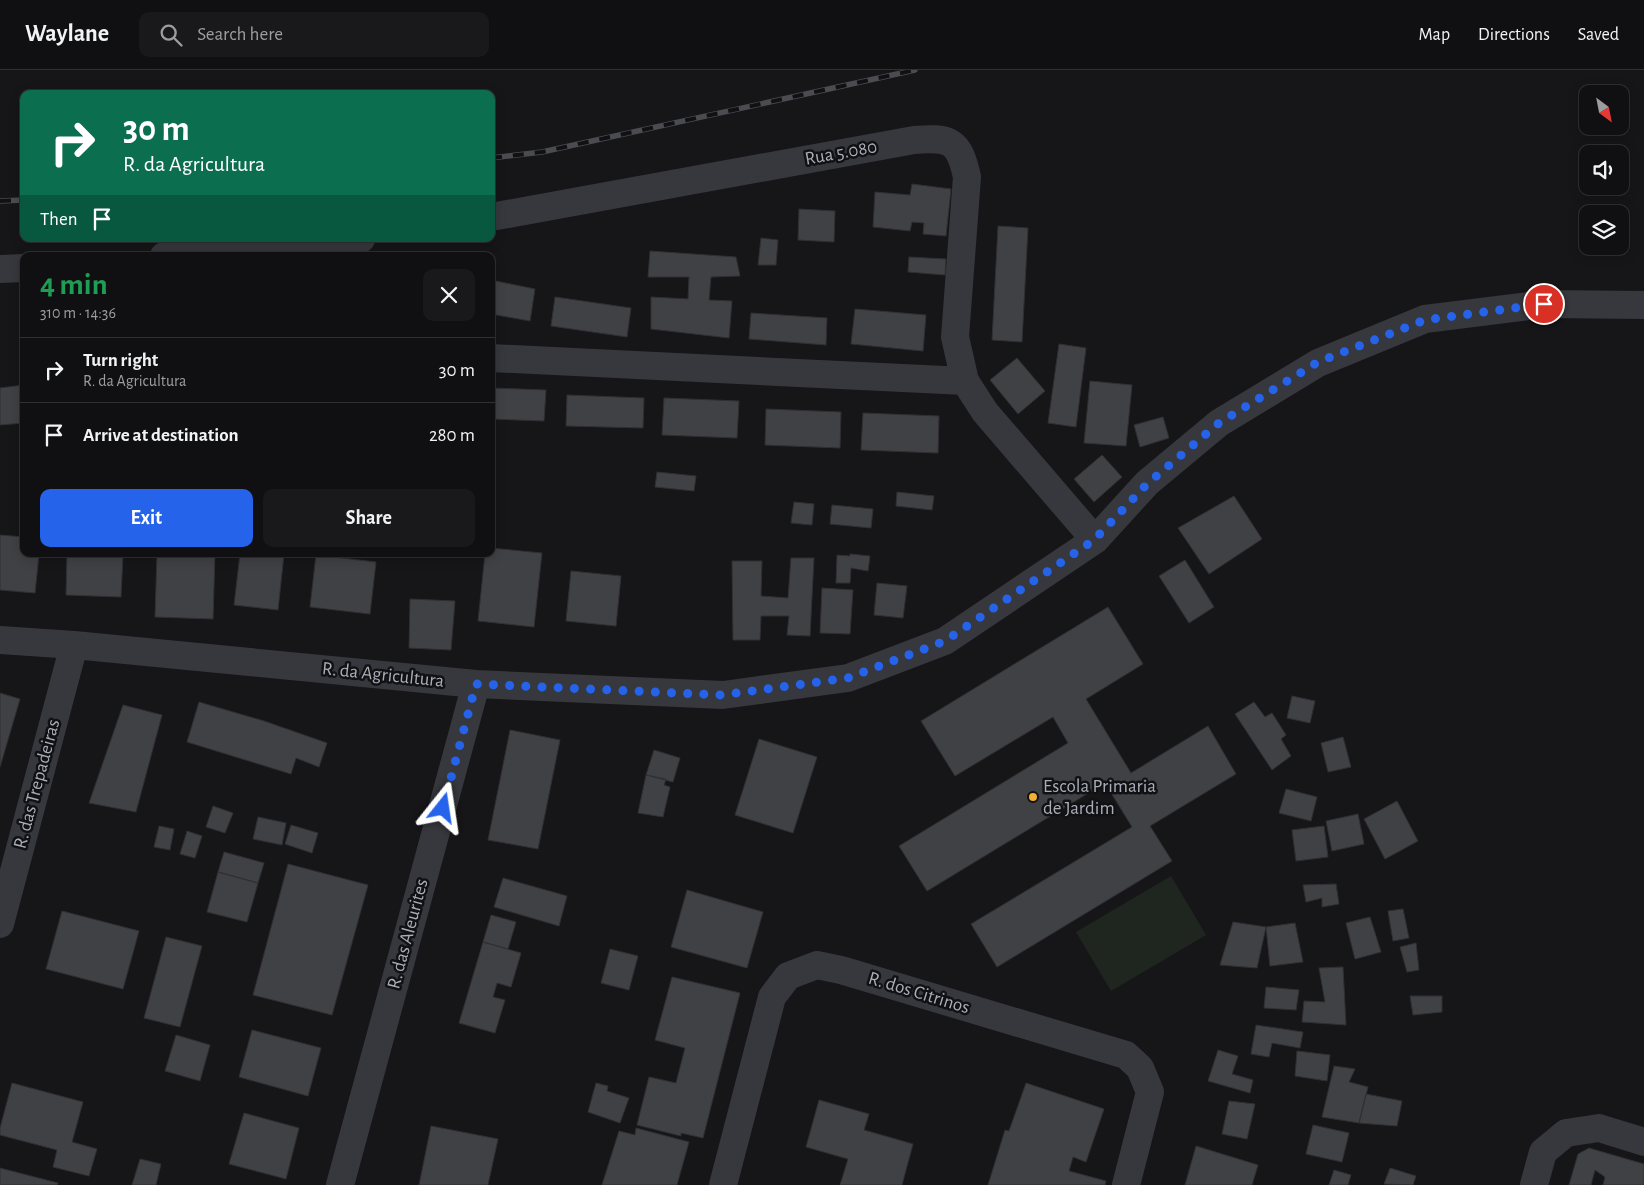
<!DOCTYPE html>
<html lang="en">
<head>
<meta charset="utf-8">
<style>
	body { margin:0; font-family:"Alegreya Sans",sans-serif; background:#19191b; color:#f1f3f6; height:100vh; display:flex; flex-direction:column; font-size:19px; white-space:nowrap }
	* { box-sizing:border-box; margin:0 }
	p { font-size:16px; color:#9c9d9f }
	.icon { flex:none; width:28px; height:28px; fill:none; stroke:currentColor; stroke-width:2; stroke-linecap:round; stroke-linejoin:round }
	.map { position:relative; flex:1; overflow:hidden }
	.panel { position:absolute; left:20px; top:182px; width:475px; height:305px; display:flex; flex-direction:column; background:#101012; border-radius:10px; box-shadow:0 2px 12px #0003,0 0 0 1px #303032 }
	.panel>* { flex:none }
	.hud { position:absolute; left:20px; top:20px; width:475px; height:152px; border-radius:10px; box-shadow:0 2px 12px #0003,0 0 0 1px #303032; background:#0b6e4f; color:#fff; overflow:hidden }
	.needle { width:32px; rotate:148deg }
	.fabs { position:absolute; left:1579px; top:15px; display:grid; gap:10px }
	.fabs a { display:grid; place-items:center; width:50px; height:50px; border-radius:10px; background:#101012; box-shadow:0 2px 12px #0003,0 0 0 1px #303032; font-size:25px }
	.pin { position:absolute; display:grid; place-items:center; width:42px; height:42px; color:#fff; margin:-21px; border:2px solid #fff; border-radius:50%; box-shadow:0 1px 5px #0007 }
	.me { position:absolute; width:55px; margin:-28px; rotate:15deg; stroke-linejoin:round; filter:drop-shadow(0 0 4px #0008) }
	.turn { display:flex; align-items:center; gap:18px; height:105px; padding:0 20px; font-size:22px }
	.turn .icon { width:65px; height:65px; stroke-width:2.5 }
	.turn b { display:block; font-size:35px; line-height:42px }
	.then { display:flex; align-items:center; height:48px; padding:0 20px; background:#0003; gap:10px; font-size:19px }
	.round { display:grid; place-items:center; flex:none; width:52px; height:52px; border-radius:10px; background:#19191b }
	.headline { display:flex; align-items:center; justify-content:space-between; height:85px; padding:0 20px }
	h1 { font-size:30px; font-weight:600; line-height:38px; color:#1e9e55 }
	.cta { display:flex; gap:10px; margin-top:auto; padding:10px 20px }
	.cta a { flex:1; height:58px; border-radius:10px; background:#2563eb; color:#fff; font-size:20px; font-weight:600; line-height:58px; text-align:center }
	.cta a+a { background:#19191b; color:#f1f3f6 }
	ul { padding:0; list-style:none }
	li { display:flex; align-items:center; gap:15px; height:65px; padding:0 20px; border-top:1px solid #303032 }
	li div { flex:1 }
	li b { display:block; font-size:19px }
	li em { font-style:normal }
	header { display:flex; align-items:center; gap:30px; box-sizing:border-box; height:70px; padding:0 25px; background:#101012; border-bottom:1px solid #303032 }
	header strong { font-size:24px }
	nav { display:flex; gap:28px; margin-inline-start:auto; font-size:18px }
	.search { width:350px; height:45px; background:#19191b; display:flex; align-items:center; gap:12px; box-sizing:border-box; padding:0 18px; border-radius:10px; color:#9c9d9f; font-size:19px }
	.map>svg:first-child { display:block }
	.green { fill:#1e261f }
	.building { fill:#404145; stroke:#303034 }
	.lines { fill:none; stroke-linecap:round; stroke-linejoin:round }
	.minor { stroke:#37383d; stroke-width:28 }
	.rail-casing { stroke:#4a4c52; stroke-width:5.5 }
	.rail { stroke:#111113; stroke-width:4; stroke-dasharray:11; stroke-linecap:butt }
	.route { stroke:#2563eb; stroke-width:9; stroke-dasharray:0 16.2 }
	.poi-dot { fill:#f2b134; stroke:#111113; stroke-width:2 }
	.labels { text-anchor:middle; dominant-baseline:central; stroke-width:5; stroke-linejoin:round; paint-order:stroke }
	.street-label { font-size:19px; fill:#a8adb8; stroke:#111113 }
	.poi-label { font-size:19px; fill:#a8adb8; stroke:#111113; text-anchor:start }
</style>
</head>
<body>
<header>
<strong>Waylane</strong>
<div class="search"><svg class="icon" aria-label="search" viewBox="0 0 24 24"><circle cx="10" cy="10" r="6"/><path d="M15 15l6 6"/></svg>Search here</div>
<nav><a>Map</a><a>Directions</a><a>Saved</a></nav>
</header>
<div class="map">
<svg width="1644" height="1115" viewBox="0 0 1644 1115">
	<rect width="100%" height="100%" fill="#161618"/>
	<path class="green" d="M1171 806 1206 865 1111 921 1076 862Z"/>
	<path class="building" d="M912 114 951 119 946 166 923 164 924 153 912 152 910 161 873 157 875 122 910 125Z
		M799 139 835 141 834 172 798 170Z
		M998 156 1028 158 1022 272 992 270Z
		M761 168 778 170 776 195H758Z
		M650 181 736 187 740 206 711 207 709 230 732 231 729 268 651 259V227L688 229 689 207H648Z
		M909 187 946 189 945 205 908 202Z
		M491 210 535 219 530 251 491 244Z
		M555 227 631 238 627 267 551 256Z
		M855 239 926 245 923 281 851 274Z
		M751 243 827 248 826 275 749 269Z
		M1059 274 1086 278 1076 357 1048 353Z
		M1017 288 1045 321 1018 344 990 310Z
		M1090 311 1132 315 1126 376 1084 373Z
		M24 315V353L0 355V318Z
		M491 318 546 320 544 351 491 349Z
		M567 325 644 328 643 358 566 356Z
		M664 328 739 331 737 368 662 365Z
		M766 339 841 342 840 378 765 375Z
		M863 343 939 346 938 383 861 380Z
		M1163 347 1169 368 1140 377 1134 355Z
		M1102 385 1122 407 1094 432 1074 409Z
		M657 402 696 406 694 421 655 417Z
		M897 422 934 426 932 440 896 436Z
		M1234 426 1262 469 1209 504 1178 458Z
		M794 432 814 434 812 455 791 453Z
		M832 435 873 439 871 458 830 454Z
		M0 465 24 467V484H39L35 523 0 520Z
		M491 478 542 483 534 557 478 551 485 484H491Z
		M67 484H123L121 527 66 525Z
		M157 484H215L213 549 155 547Z
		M240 484H284L278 540 234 535Z
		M850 484 870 486 868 501 851 498 850 513H836L837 485 850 486Z
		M316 485 376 492 370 544 310 537Z
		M791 488H814L810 566 787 565 789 546H761L760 570H733L732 491H762L761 526 788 528Z
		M1185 490 1214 537 1189 553 1159 506Z
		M571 501 621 506 616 556 566 551Z
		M877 513 907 516 903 548 874 545Z
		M822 518 853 520 850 564 820 563Z
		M410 529 455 531 451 580 409 578Z
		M1108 537 1143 594 1086 629 1131 703 1208 656 1236 704 1150 756 1172 791 997 897 971 854 1132 757 1105 713 927 821 899 776 1068 673 1053 647 955 706 921 651Z
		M0 623 20 629 0 697Z
		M1292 626 1315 631 1310 653 1287 648Z
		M199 632 264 651 327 673 319 697 296 688 291 704 187 672Z
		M1254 632 1265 647 1272 643 1286 665 1281 669 1291 686 1272 700 1235 644Z
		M123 635 162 645 136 742 89 733Z
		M510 660 560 670 538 779 488 770Z
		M1343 667 1351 697 1328 702 1321 673Z
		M759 669 817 687 793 763 735 745Z
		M654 680 680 688 673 712 646 705Z
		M646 705 666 709 664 715 670 717 663 747 638 743Z
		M1286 719 1317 727 1311 751 1279 743Z
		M1397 731 1418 771 1385 789 1364 749Z
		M213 736 233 743 225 763 206 757Z
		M1358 744 1364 774 1332 781 1326 751Z
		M258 747 286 753 282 775 253 769Z
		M291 755 318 763 312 783 285 774Z
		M159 756 174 759 170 780 154 777Z
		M1324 756 1328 787 1296 791 1292 760Z
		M187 761 202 766 195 788 180 784Z
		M224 782 264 793 258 813 218 802Z
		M288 794 368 815 332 945 253 925Z
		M218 802 258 813 247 852 207 842Z
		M503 808 567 826 559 856 494 837Z
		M1336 814 1339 834 1322 837V828L1306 832 1303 815Z
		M687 820 763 842 747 898 671 877Z
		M1403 839 1409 868 1393 871 1388 841Z
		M62 841 139 861 123 919 46 899Z
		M491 845 516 852 508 879 483 872Z
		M1370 847 1381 882 1355 889 1346 853Z
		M1233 852 1266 857 1257 898 1220 895Z
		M1295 853 1303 892 1270 896 1266 857Z
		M166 867 202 876 180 957 144 948Z
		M483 872 521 883 511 917 497 913 493 927 505 930 495 963 459 953Z
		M1416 873 1419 900 1407 902 1400 877Z
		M610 879 638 886 629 920 601 913Z
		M1343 897 1346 955 1302 952 1304 931 1325 932 1319 898Z
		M672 907 740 923 703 1068 681 1063V1066L637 1055 649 1007 676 1013 685 978 655 970Z
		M1266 917 1299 920 1296 940 1264 938Z
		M1410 926H1442V942L1413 945Z
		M1256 955 1303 962 1300 978 1272 973 1269 987 1251 984Z
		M252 960 321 978 308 1026 239 1007Z
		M176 965 210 975 200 1011 165 1001Z
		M1218 980 1238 986 1232 1004 1253 1010 1250 1023 1208 1011Z
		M1297 981 1330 985 1327 1011 1295 1006Z
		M1334 996 1355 999 1349 1012 1368 1017 1359 1053 1322 1047Z
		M12 1013 83 1032 72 1072 97 1079 89 1106 53 1097 57 1080 0 1065V1058Z
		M596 1013 608 1016 607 1021 629 1028 620 1053 588 1042Z
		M1026 1013 1104 1039 1086 1092 1073 1087 1069 1101 1106 1111 1105 1115H988L1005 1060 1009 1061Z
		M1366 1024 1402 1031 1397 1056 1359 1053Z
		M819 1030 869 1044 864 1060 913 1074 902 1115H840L848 1089 806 1077Z
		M1229 1031 1255 1034 1247 1069 1222 1064Z
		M244 1043 299 1058 286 1109 229 1094Z
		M1313 1055 1349 1063 1342 1092 1306 1084Z
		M431 1056 498 1069 488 1115H419Z
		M636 1058 689 1072 677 1115H602L619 1061 635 1065Z
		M1196 1076 1258 1095 1252 1115H1185Z
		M1589 1078 1644 1094V1115H1603L1605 1107 1595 1100 1591 1115H1569L1578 1084Z
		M140 1089 161 1094 156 1115H132Z
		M0 1098 58 1113 57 1115H0Z
		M1390 1098 1416 1106 1413 1115 1384 1114Z
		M1334 1100 1351 1105 1348 1115H1329Z"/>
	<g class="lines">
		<path class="minor" d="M491 147 914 70C950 67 959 70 967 107L955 267 965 311 985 342 1095 470
			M164 186 361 169
			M0 199 24 198
			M491 288 965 311
			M0 570 74 575 476 614 723 625 848 608 945 571 1095 470 1147 413 1219 353 1318 293 1425 249 1545 234 1644 235
			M0 854 74 575
			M340 1115 476 614
			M723 1115 772 927 788 906 817 895 841 900 1126 985 1140 998 1150 1022 1126 1115
			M1534 1115 1543 1082 1566 1063 1599 1058 1644 1072"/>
		<g class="rail-casing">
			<path id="rail" d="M491 88 542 82 915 0
				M0 131 24 130"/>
		</g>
		<use href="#rail" class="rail"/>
	</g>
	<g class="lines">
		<path class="route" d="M443 738 476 614 722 625 848 608 945 571 1094 470 1147 414 1219 353 1318 292 1425 250 1544 234"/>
	</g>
	<circle class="poi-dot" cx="1033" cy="727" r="5"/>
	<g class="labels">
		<g class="street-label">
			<text transform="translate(841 83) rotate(-10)">Rua 5.080</text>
			<text transform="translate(383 605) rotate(6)">R. da Agricultura</text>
			<text transform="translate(37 714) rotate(-75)">R. das Trepadeiras</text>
			<text transform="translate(408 864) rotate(-75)">R. das Aleurites</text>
			<text transform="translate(919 923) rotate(17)">R. dos Citrinos</text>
		</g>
		<g class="poi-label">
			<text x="1043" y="716">Escola Primaria<tspan x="1043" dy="22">de Jardim</tspan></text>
		</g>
	</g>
</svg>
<div class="fabs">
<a><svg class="needle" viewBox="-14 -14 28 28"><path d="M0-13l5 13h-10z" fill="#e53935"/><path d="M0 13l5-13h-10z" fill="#9c9d9f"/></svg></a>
<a><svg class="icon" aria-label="sound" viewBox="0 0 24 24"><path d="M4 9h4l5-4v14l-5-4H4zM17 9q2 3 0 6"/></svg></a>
<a><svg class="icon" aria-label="layers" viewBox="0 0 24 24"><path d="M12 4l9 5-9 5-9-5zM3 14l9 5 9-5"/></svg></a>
</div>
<div class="pin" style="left:1544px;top:234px;background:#d93025"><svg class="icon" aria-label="arrive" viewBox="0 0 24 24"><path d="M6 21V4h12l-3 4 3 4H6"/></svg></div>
<svg class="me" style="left:443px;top:738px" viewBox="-20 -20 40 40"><path d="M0-17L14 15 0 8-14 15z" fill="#2563eb" stroke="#fff" stroke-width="4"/></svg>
<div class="hud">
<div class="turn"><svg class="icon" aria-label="right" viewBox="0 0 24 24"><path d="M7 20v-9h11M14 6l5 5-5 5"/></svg><div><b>30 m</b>R. da Agricultura</div></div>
<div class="then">Then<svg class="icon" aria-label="arrive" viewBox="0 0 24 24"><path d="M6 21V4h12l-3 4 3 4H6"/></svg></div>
</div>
<section class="panel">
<div class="headline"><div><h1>4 min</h1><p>310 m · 14:36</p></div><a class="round"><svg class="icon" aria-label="close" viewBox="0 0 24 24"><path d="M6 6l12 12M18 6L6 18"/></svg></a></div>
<ul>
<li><svg class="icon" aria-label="right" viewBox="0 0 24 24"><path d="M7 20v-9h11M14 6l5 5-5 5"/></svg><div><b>Turn right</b><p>R. da Agricultura</p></div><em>30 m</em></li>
<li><svg class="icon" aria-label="arrive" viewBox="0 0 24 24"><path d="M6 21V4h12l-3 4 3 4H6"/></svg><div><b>Arrive at destination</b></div><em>280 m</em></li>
</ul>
<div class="cta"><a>Exit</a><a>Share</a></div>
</section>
</div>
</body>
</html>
